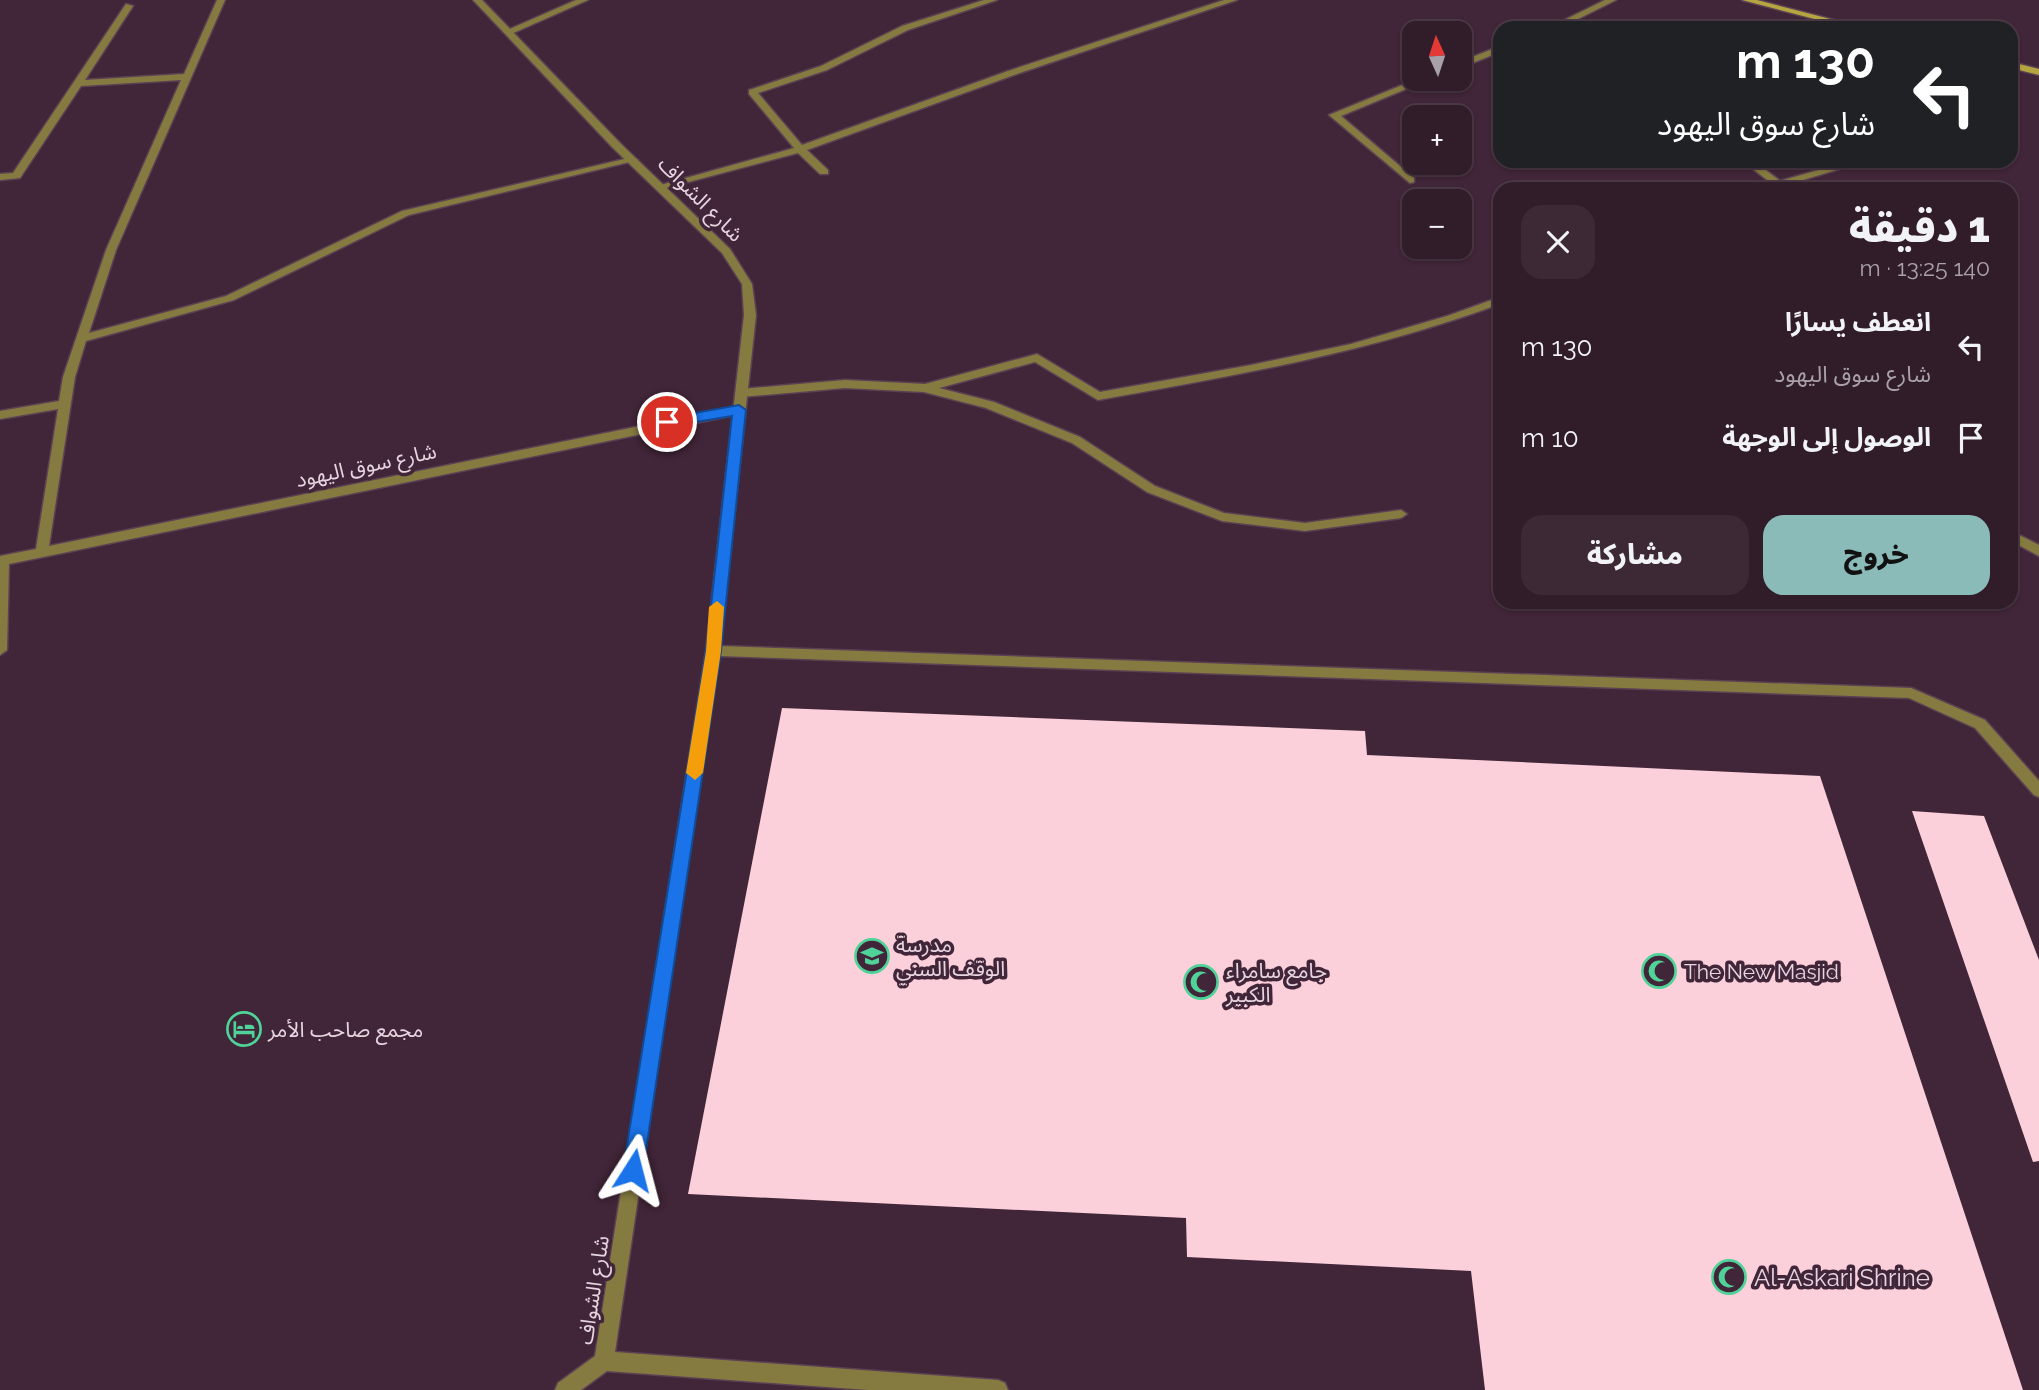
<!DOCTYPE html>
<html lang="ar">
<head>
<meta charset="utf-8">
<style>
	body { margin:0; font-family:Raleway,"Noto Sans Arabic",sans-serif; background:#3d2936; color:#f1f3f6; direction:rtl; height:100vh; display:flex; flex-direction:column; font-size:26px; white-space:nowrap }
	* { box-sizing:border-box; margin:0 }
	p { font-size:23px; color:#a8a1a8 }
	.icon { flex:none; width:38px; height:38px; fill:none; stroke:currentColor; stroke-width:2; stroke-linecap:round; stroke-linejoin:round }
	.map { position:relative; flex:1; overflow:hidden; direction:ltr }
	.panel { position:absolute; left:1493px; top:182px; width:525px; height:427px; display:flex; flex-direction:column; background:#311c2a; border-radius:21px; box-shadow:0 2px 5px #0004,0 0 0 2px #4c3a47; direction:rtl }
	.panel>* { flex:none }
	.guide { position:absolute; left:1493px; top:21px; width:525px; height:147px; border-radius:21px; box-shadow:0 2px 5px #0004,0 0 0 2px #4c3a47; direction:rtl; background:#202124; color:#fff; overflow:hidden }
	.needle { width:46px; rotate:357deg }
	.fabs { position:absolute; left:1402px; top:21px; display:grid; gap:14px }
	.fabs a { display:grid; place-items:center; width:70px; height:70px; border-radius:14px; background:#311c2a; box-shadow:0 2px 5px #0004,0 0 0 2px #4c3a47; font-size:35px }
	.pin { position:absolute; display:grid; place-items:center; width:60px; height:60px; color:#fff; margin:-30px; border:4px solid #fff; border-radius:50%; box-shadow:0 2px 7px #0007 }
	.me { position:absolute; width:77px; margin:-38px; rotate:9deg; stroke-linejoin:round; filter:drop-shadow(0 0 5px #0008) }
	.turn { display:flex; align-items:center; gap:24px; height:147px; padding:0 28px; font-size:32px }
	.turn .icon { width:91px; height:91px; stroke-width:2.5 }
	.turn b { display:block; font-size:49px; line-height:60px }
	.round { display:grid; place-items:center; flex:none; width:74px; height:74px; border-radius:21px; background:#3d2936 }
	.headline { display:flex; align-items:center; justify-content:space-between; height:119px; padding:0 28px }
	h1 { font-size:42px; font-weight:800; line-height:52px }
	.cta { display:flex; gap:14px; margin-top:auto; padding:14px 28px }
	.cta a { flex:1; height:80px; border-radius:21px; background:#8bbbb9; color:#111; font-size:28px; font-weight:800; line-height:80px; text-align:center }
	.cta a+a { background:#3d2936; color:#f1f3f6 }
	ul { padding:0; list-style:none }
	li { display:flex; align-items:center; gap:21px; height:91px; padding:0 28px }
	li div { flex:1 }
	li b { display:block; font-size:26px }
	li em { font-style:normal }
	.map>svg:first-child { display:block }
	.building { fill:#fbd0db }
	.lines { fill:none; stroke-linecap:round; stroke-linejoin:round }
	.lane-casing { stroke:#5c4153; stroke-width:3 }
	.street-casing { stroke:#5c4153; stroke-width:3 }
	.secondary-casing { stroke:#5c4153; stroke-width:3 }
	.lane { fill:#857b40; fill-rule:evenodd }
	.street { fill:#857b40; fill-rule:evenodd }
	.secondary { fill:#b5a540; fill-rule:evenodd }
	.route { fill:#1a73e8; stroke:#114b97; stroke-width:2 }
	.slow { fill:#f59e0b }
	.labels { text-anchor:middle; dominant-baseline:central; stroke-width:7; stroke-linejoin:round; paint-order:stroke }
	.street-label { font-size:21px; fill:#e7d5e0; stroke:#412538 }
	.poi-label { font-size:21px; fill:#e7d5e0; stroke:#412538; text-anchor:start }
	.near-poi-label { font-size:24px; fill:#e7d5e0; stroke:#412538; text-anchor:start }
</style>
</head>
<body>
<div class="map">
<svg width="2039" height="1390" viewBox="0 0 2039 1390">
	<rect width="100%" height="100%" fill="#412538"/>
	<path class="building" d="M782 708 1365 731 1367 755 1820 776 2023 1390H1485L1471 1271 1187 1257 1186 1218 688 1194Z
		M1912 811 1984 816 2039 960V1161L2033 1162Z"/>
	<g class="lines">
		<g class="lane-casing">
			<path id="lane" d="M217 0H225L116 250 89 333 226 296 402 211 633 157 638 160 409 215 234 300 86 341 75 377 49 546 739 406 745 410 739 414 9 564 7 650 0 655V556L36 549 58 409 0 419V411L59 401 63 377 106 250 181 80 81 86 20 178 0 180V174L13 173 126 4 133 6 85 80 184 74Z
				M576 0H588L511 34 503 32Z
				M984 0H997L908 30 827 70 758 93 802 145 1008 71 1224 0H1237L1014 75 807 150 828 170V174H820L798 153 662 189 657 186 794 148 749 94V90L821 66 902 26Z
				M1605 0H1616L1560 28H1548Z
				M1500 46V52L1460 68V62Z
				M1417 79H1430L1341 116 1414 178V182L1410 183 1329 115Z
				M1743 161H1754L1780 181 1850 161H1866L1773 189H1757L1771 183Z
				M1500 297V304C1370 352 1234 376 1098 400L1035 362 939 388 994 402 1080 437 1155 486 1224 513 1305 523 1401 510 1407 514 1401 518 1305 531 1222 521 1147 492 1072 443 986 408 924 392 845 388 741 397 735 393 741 389 845 380 925 384 1037 354 1100 392 1251 365 1351 344 1447 316Z
				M2011 531 2039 545V556L2011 541Z"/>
		</g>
		<g class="street-casing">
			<path id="street" d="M473 0H482L621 144 730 249 752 284 756 315 720 646 1911 688 1985 720 2039 781V797L2034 795 1975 728 1909 698 719 656 615 1352 998 1380 1005 1383 1008 1390H868L607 1371 581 1390H555L558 1383 595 1356 706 651 744 315 742 284 722 253 613 148Z"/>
		</g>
		<g class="secondary-casing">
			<path id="secondary" d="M1742 0H1757L1865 28H1849Z
				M2011 62 2039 69V75L2011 68Z"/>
		</g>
		<use href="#lane" class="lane"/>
		<use href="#street" class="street"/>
		<use href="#secondary" class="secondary"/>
	</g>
	<path class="route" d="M739 405 746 410 721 651 643 1170 640 1176 633 1179 626 1176 623 1170 706 651 732 416 667 427 660 422 667 418Z"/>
	<path class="slow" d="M717 601 724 607 721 651 703 773 695 780 686 773 706 651 709 607Z"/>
	<defs>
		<g id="school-ring" transform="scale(1.75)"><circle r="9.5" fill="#412538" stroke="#50d398" stroke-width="1.5"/><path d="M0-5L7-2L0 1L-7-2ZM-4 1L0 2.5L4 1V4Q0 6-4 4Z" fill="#50d398"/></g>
		<g id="mosque-ring" transform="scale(1.75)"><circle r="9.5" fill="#412538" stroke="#50d398" stroke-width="1.5"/><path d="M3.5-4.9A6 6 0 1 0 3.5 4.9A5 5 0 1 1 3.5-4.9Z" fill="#50d398"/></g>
		<g id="hotel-ring" transform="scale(1.75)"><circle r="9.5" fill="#412538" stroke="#50d398" stroke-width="1.5"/><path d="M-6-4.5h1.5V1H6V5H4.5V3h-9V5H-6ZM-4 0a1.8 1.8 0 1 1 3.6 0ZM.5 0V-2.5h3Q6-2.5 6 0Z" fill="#50d398"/></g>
	</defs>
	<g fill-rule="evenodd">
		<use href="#school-ring" x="872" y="956"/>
		<use href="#mosque-ring" x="1659" y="971"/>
		<use href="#mosque-ring" x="1201" y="982"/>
		<use href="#hotel-ring" x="244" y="1029"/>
		<use href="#mosque-ring" x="1729" y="1277"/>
	</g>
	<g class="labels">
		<g class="street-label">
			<text transform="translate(701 199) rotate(45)">شارع الشواف</text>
			<text transform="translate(366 465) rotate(-12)">شارع سوق اليهود</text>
			<text transform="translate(593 1290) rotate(-81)">شارع الشواف</text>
		</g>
		<g class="poi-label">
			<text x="896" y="944">مدرسة<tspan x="896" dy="24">الوقف السني</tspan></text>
			<text x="1226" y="970">جامع سامراء<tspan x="1226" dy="24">الكبير</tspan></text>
			<text x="1684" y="971">The New Masjid</text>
			<text x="268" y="1029">مجمع صاحب الأمر</text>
		</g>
		<g class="near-poi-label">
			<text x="1754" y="1277">Al-Askari Shrine</text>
		</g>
	</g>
</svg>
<div class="fabs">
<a><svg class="needle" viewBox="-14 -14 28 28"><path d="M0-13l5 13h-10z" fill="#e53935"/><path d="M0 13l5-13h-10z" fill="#a8a1a8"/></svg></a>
<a>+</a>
<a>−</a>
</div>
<div class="pin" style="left:667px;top:422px;background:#d93025"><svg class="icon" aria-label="arrive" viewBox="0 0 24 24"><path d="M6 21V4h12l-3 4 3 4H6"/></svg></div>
<svg class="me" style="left:633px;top:1170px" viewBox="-20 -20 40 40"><path d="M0-17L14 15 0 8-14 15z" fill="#1a73e8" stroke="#fff" stroke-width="4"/></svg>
<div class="guide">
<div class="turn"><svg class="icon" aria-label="left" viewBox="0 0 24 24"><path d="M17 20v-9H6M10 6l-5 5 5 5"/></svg><div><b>130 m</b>شارع سوق اليهود</div></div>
</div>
<section class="panel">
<div class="headline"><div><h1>1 دقيقة</h1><p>140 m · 13:25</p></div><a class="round"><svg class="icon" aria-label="close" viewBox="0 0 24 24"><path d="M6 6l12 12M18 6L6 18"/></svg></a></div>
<ul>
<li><svg class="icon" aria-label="left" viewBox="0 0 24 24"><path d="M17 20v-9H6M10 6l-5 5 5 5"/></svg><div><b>انعطف يسارًا</b><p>شارع سوق اليهود</p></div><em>130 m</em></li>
<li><svg class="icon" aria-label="arrive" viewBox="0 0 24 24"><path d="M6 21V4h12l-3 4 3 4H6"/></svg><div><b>الوصول إلى الوجهة</b></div><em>10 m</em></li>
</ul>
<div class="cta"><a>خروج</a><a>مشاركة</a></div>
</section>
</div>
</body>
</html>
